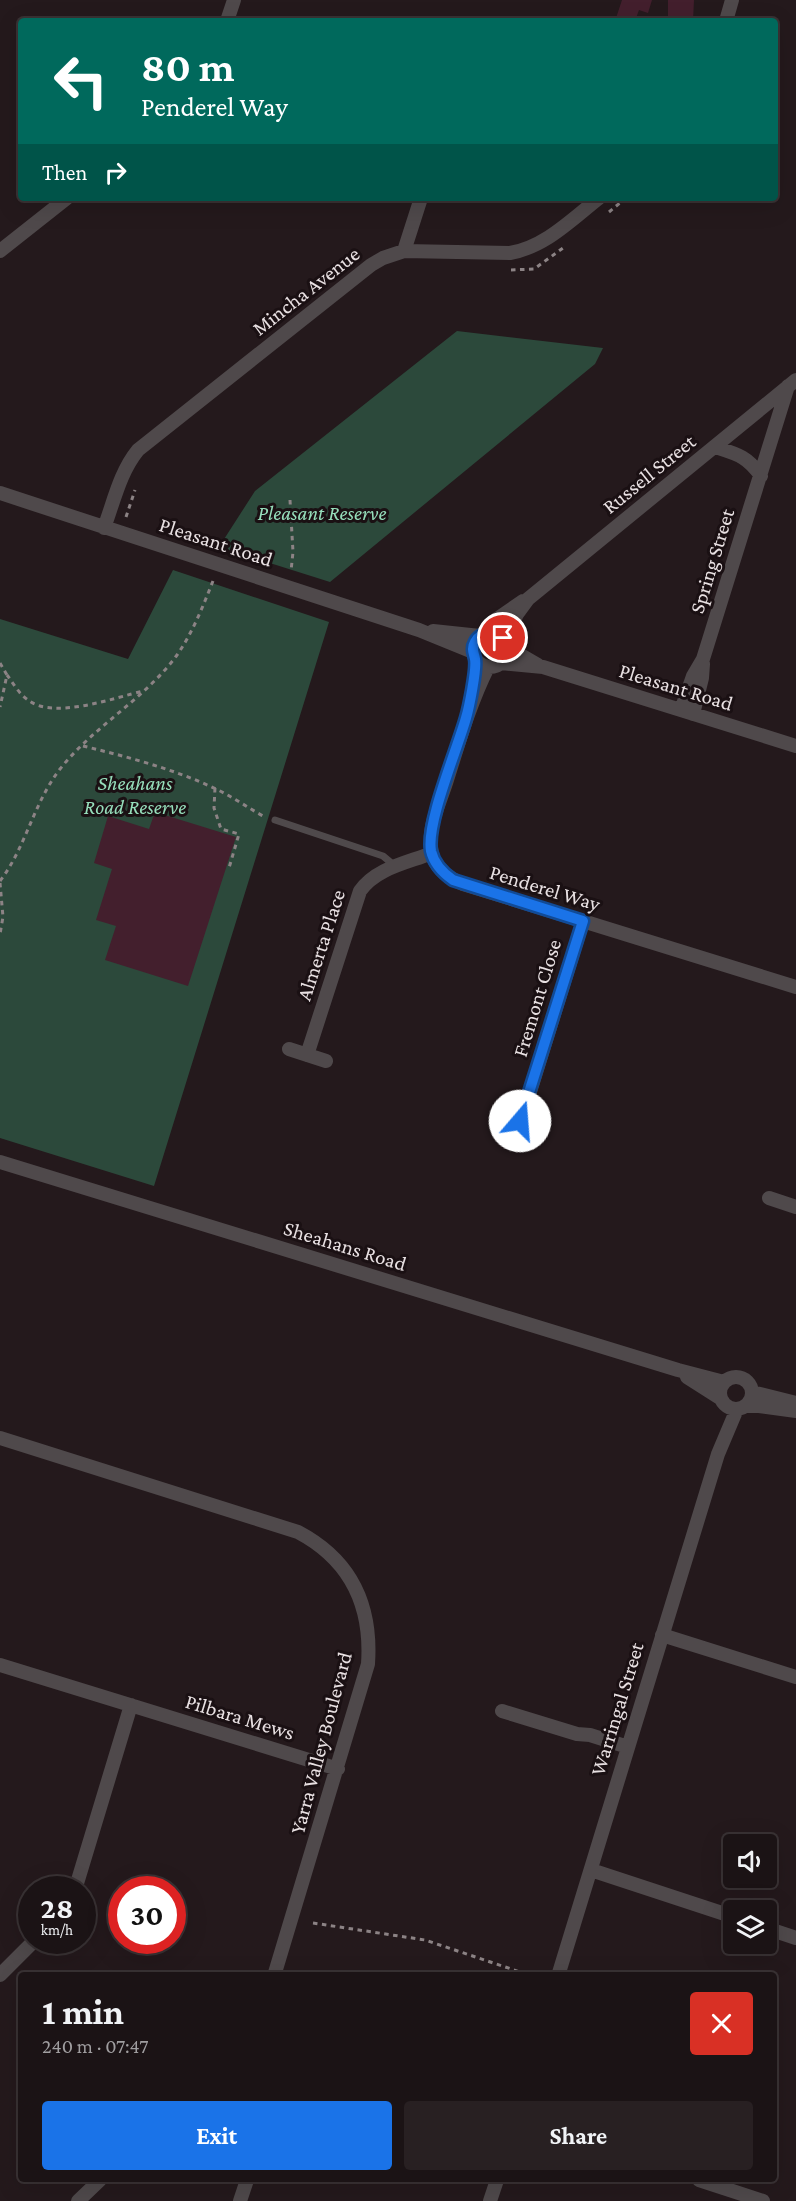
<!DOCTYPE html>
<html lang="en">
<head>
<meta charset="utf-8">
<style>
	body { margin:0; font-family:"Crimson Pro",serif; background:#282022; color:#f1f3f6; height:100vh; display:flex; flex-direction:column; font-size:22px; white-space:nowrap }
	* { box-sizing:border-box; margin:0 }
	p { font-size:20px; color:#a09ea0 }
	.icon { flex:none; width:33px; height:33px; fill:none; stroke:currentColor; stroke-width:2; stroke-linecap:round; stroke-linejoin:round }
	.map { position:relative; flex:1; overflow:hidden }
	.side { position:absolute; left:18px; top:1972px; width:759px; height:210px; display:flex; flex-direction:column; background:#1b1315; border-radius:6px; box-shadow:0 6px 24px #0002,0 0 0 2px #393234 }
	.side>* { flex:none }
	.hud { position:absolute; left:18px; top:18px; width:760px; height:183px; border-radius:6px; box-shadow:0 6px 24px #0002,0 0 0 2px #393234; background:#00695c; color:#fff; overflow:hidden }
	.fabs { position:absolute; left:723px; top:1834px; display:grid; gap:12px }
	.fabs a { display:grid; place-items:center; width:54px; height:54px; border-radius:6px; background:#1b1315; box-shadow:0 6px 24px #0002,0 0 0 2px #393234; font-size:30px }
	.speed { position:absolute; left:18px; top:1876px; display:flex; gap:12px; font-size:30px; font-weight:700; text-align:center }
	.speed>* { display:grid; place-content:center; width:78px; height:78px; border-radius:50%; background:#1b1315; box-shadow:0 6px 24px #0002,0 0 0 2px #393234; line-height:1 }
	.speed small { font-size:15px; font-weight:400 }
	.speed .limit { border:9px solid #d22; background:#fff; color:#111 }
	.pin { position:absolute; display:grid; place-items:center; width:51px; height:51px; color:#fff; margin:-26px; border:3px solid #fff; border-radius:50%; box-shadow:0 2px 6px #0007 }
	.me { position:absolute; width:66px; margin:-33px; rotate:18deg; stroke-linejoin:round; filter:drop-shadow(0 0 4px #0008) }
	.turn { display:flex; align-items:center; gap:21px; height:126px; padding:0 24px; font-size:27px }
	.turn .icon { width:78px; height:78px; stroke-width:2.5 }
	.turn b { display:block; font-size:42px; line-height:51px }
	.then { display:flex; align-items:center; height:57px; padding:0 24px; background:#0003; gap:12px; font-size:22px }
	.round { display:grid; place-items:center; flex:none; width:63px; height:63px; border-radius:6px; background:#282022 }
	.head { display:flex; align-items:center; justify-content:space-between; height:102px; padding:0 24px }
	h1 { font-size:36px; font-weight:700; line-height:45px }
	.cta { display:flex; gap:12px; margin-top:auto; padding:12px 24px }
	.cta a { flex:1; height:69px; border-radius:6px; background:#1a73e8; color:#fff; font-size:24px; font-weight:700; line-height:69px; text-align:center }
	.cta a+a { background:#282022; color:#f1f3f6 }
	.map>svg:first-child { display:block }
	.green { fill:#2c493b }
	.building { fill:#431f2d }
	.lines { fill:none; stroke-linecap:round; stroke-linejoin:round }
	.path { stroke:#8c8385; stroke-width:3; stroke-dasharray:4.5 4.5; stroke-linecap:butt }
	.service { stroke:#4f494b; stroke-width:7 }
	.minor { stroke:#4f494b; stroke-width:14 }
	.route-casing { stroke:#114b97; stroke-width:15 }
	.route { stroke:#1a73e8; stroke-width:10 }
	.labels { text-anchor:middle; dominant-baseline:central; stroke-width:6; stroke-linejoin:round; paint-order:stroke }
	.street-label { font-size:21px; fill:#e8e0e2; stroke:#1a1013 }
	.park-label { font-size:21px; font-style:italic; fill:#96debb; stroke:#1a1013 }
</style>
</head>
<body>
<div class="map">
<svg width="796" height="2201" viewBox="0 0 796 2201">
	<rect width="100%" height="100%" fill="#24191c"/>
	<path class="green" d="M457 331 603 348 595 364 330 582 219 547 255 491Z
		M173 570 329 622 154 1186 0 1138V619L128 659Z"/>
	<path class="building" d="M622 0H652L648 13 639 10 635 21H615Z
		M668 0H694L693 21H668Z
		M155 812 236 837 188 986 105 960 116 926 96 920 112 869 94 863 108 816 149 829Z"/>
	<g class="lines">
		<path class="path" d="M609 212 626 198
			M511 270 534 269 563 248
			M290 500 293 552 291 571
			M126 517 135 490
			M0 663 7 675 0 707
			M7 675C13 683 19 694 28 700 53 720 114 698 143 691
			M83 746C128 757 174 769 216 789 233 797 248 808 265 817
			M215 788 214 808 221 829 239 834 229 868 227 867
			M0 881C26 847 33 804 60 769 93 727 146 698 177 655 193 632 203 606 213 581
			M0 883 3 917 0 934
			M313 1923 425 1940 532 1976"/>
		<path class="service" d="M275 820 383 856 395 866"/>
		<path class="minor" d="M227 21 234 0
			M726 21 732 0
			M0 251 67 198
			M404 251 421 198
			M715 447C737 454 747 456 761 476
			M0 493 419 630 473 652
			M104 528C114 501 120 472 138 450L371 265 383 258 404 251 510 253C545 247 571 220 599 198
			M433 631 480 636
			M473 650a17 17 0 1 1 34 0a17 17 0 1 1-34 0Z
			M485 633 494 621 523 601
			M505 642 517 614 528 599 796 380
			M507 647 538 665
			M501 663 543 667 796 746
			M488 667C470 703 459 742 447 780 440 803 426 829 432 853 435 869 449 878 463 884L796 987
			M681 710 693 676 703 659 788 386
			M693 714 702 678 703 664
			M289 1049 326 1061
			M307 1055 360 891C376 868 407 863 432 853
			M521 1121 583 921
			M0 1162 678 1370 724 1382
			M769 1198 796 1207
			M720 1393a16 16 0 1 1 32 0a16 16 0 1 1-32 0Z
			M687 1377 720 1398
			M752 1392 796 1403
			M746 1406H759L796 1411
			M0 1438 298 1532C351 1560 372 1606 368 1664L274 1976
			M662 1635 796 1677
			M0 1665 338 1769
			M502 1711 577 1734 590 1735 628 1747
			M591 1870 734 1917
			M75 1890 131 1705
			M766 1928 796 1938
			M0 1975 34 1941
			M558 1976 718 1454 737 1409
			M699 2180 763 2201
			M78 2201 100 2180
			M240 2201 247 2180
			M490 2201 497 2180"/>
	</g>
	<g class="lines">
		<g class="route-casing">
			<path id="route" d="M503 638 490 632C483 634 478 636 475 642 471 649 474 653 475 659 477 669 469 708 466 718 457 750 426 823 431 851 434 864 443 873 453 880L583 921 520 1121"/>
		</g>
		<use href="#route" class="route"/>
	</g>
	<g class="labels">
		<g class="street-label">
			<text transform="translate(306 291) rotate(-38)">Mincha Avenue</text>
			<text transform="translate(649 474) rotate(-39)">Russell Street</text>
			<text transform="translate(216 542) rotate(18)">Pleasant Road</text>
			<text transform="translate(712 561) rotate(-73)">Spring Street</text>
			<text transform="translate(676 687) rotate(17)">Pleasant Road</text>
			<text transform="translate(545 888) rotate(17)">Penderel Way</text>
			<text transform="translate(321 945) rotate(-72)">Almerta Place</text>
			<text transform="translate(537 998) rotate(-73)">Fremont Close</text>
			<text transform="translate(345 1246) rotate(17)">Sheahans Road</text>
			<text transform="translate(617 1709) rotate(-73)">Warringal Street</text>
			<text transform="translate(240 1717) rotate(17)">Pilbara Mews</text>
			<text transform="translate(321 1743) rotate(-75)">Yarra Valley Boulevard</text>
		</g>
		<g class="park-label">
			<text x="322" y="513">Pleasant Reserve</text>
			<text x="135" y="783">Sheahans<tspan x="135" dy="24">Road Reserve</tspan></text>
		</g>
	</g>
</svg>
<div class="fabs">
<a><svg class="icon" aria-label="sound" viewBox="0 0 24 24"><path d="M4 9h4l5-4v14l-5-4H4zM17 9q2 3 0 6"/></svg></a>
<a><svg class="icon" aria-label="layers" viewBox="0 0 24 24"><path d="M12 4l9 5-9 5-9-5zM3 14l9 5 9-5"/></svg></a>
</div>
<div class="speed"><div>28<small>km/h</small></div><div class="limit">30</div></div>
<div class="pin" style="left:503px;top:638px;background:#d93025"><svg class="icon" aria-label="arrive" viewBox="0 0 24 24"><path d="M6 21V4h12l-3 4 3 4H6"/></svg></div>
<svg class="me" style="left:520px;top:1121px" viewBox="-20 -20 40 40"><circle r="19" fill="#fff"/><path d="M0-13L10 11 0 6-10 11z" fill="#1a73e8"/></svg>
<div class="hud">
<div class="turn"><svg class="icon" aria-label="left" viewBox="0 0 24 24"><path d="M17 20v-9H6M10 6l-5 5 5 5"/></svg><div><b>80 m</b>Penderel Way</div></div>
<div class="then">Then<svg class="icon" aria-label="right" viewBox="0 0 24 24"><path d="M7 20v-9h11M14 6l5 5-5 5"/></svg></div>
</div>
<section class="side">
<div class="head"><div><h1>1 min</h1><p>240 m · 07:47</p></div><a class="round" style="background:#d93025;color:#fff"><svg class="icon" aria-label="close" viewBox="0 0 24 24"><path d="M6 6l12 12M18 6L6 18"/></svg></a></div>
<div class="cta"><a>Exit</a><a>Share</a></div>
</section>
</div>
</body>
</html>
